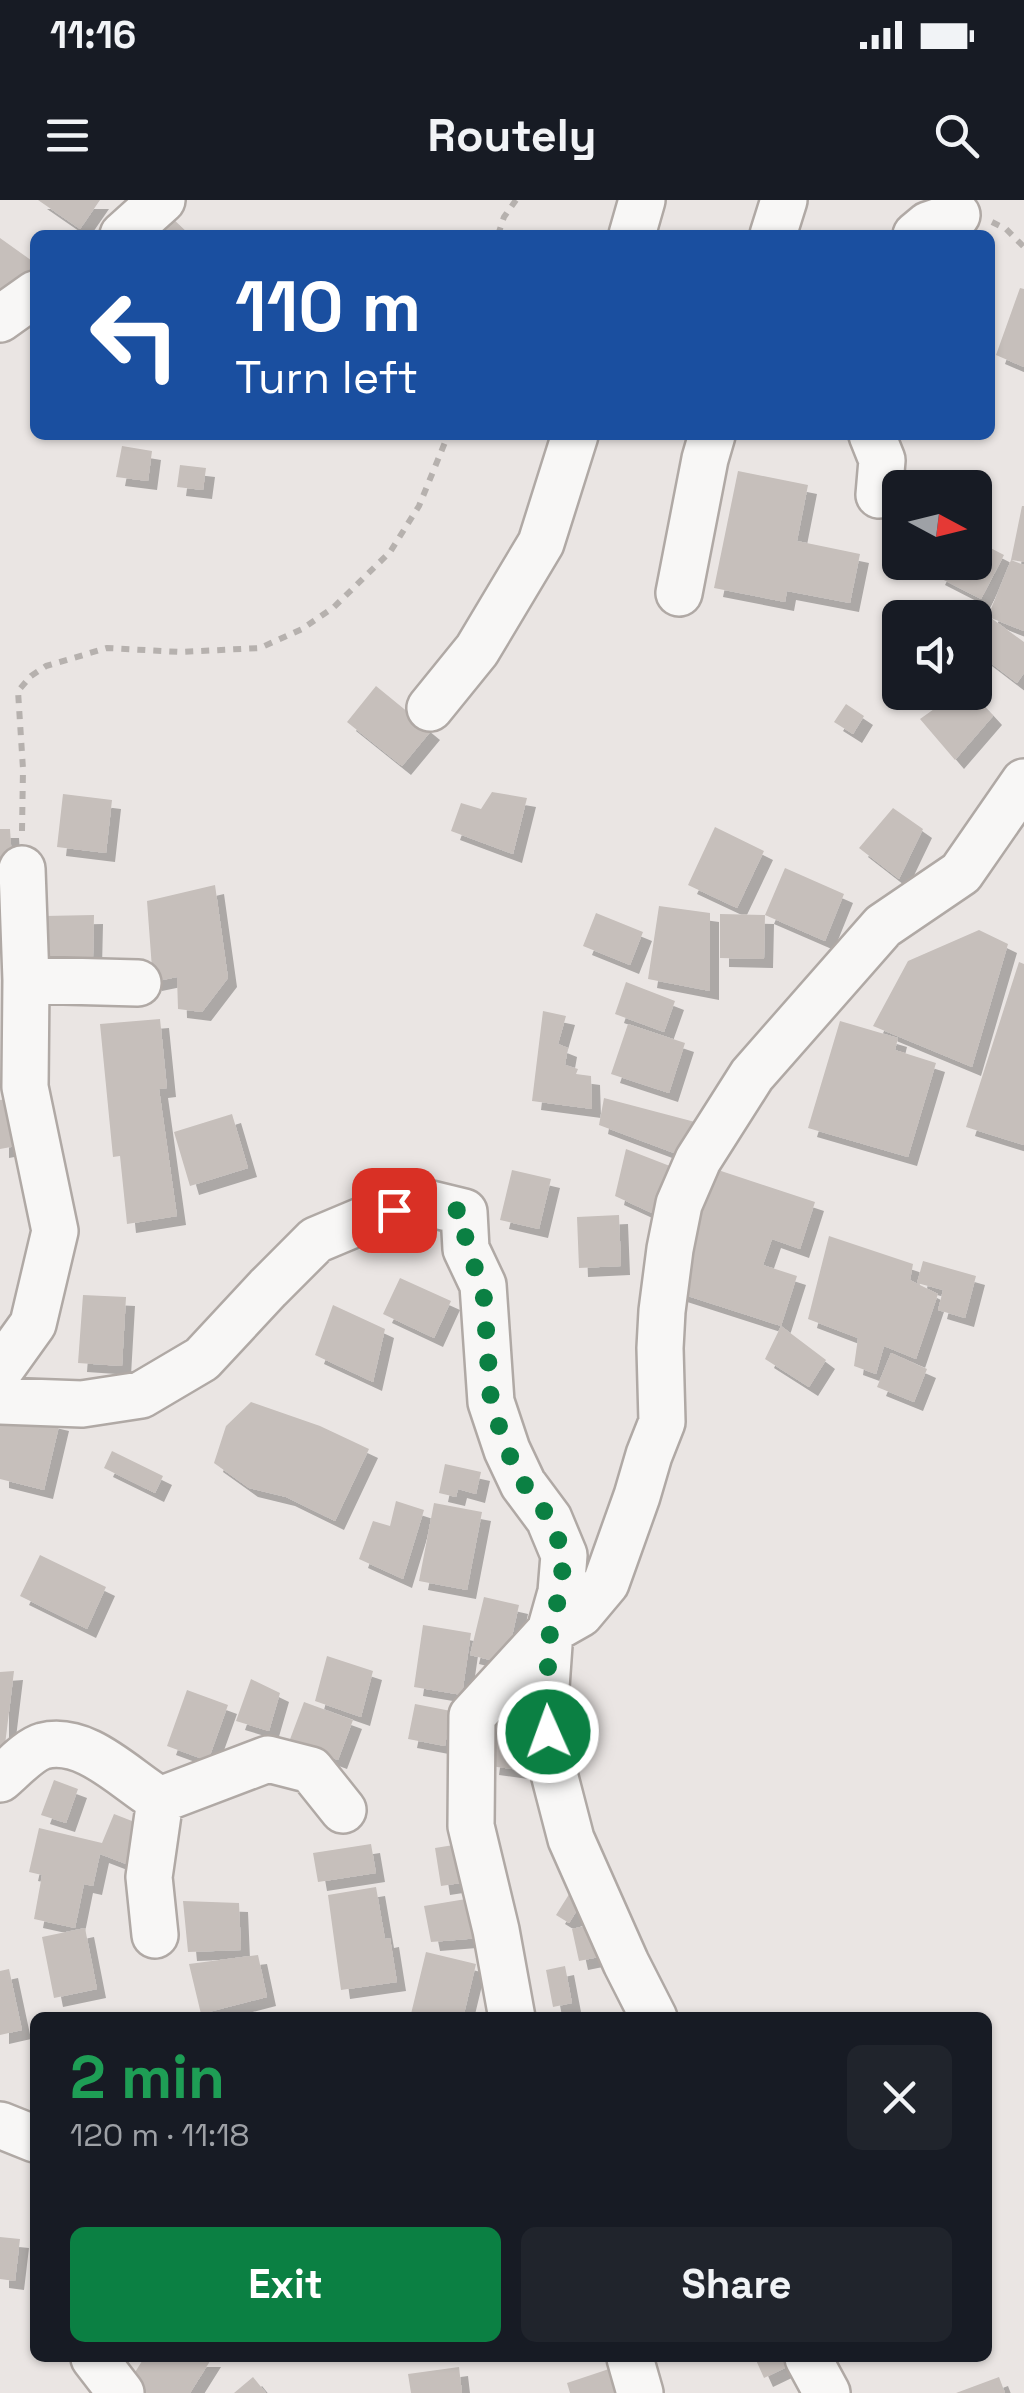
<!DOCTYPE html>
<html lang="en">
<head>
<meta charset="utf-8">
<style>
	body { margin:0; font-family:"Space Grotesk",sans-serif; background:#20242c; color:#f1f3f6; height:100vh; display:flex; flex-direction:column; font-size:38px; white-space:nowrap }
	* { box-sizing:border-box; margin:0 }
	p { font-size:32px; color:#9ea1a6 }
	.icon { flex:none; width:55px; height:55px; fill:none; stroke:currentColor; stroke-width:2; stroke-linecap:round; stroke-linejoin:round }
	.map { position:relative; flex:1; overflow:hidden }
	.panel { position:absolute; left:30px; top:1812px; width:962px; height:350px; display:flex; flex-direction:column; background:#171b24; border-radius:15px; box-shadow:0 2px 8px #0004 }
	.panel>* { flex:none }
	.banner { position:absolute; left:30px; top:30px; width:965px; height:210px; border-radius:15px; box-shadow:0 2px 8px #0004; background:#1a4fa0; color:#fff; overflow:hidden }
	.needle { width:65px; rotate:97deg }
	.controls { position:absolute; left:882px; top:270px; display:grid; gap:20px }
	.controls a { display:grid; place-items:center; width:110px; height:110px; border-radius:15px; background:#171b24; box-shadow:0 2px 8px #0004; font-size:50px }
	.pin { position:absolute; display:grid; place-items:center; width:85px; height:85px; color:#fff; margin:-42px; border-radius:20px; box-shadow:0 5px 15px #0006 }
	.me { position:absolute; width:110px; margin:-55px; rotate:358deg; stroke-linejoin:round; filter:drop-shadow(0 0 8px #0008) }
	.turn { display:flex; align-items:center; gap:35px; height:210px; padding:0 40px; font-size:45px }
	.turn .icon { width:130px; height:130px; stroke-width:2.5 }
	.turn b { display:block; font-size:70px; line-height:85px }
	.round { display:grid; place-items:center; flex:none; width:105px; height:105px; border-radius:15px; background:#20242c }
	.head { display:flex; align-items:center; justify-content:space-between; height:170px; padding:0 40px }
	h1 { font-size:60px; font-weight:700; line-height:75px; color:#1e9e55 }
	.cta { display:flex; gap:20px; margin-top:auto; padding:20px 40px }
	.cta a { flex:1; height:115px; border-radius:15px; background:#0b8043; color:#fff; font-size:40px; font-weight:700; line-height:115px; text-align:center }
	.cta a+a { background:#20242c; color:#f1f3f6 }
	.status { display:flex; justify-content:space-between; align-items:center; height:70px; padding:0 50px; background:#171b24; direction:ltr }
	.status svg { height:28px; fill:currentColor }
	header { display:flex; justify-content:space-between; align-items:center; height:130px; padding:0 40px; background:#171b24; font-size:45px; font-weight:700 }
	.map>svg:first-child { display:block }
	.building { fill:#c6bfbb; filter:url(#shadow) }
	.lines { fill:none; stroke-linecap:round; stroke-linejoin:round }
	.minor-casing { stroke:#b0a9a5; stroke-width:50 }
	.path { stroke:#b6b1ae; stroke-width:6; stroke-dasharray:8 8; stroke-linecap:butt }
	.minor { stroke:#f8f7f6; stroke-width:45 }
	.route { stroke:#0b8043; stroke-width:18; stroke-dasharray:0 32.4 }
</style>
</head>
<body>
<div class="status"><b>11:16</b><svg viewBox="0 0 49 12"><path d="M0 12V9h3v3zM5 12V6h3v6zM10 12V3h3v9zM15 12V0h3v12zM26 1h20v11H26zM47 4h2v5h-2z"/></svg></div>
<header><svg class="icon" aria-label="menu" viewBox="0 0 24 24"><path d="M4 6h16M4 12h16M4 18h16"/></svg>Routely<svg class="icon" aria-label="search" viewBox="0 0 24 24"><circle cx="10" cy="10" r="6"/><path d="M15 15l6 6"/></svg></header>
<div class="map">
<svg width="1024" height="2193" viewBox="0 0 1024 2193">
	<defs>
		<filter id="shadow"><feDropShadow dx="9" dy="9" stdDeviation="0" flood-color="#0004"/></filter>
	</defs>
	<rect width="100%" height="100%" fill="#eae5e3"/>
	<path class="building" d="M38 0H100L80 29Z
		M170 16 190 35H152Z
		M0 38 35 63V77L0 96Z
		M1020 88 1024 89V167L996 155Z
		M122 246 152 251 148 281 116 277Z
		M180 265 206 268 203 290 177 287Z
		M738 271 808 285 797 341 860 354 850 403 787 391 785 402 714 388Z
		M1022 306H1024V362L1011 360Z
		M975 340 1004 355 981 399 936 376 943 362H975Z
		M1011 360 1024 365V431L991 418 1024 442V473L1017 483 975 451V439L991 418 988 416Z
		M376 486 431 531 402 566 347 522Z
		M958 492H971L993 516 955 560 920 519Z
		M846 504 864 516 853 534 834 522Z
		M492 592 527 598 513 654 451 631 461 603 481 609Z
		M63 594 112 600 106 653 57 647Z
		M893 608 923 629 899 679 859 648Z
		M715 627 764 651 737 708 688 685Z
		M0 629H10L14 690 0 691Z
		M785 668 844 694 825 741 765 715 764 759 720 758V714L765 715Z
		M215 685 228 778 202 812 178 809 177 777 153 782 147 701Z
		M659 706 710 713V791L648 779Z
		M596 713 643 732 630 765 583 746Z
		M94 715 93 758H44V716Z
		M979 730 1008 744 972 867 873 826 908 761Z
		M1019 762 1024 764V945L966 927Z
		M626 782 675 801 664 832 615 814Z
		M543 811 566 816 558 844 568 848 565 865 578 869 576 874 591 876 592 909 532 901Z
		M160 819 167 888 159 889 177 1016 127 1024 120 956 113 957 100 824Z
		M840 821 898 838 895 850 936 863 908 957 808 928Z
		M628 824 685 843 669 893 611 874Z
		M18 898 22 945 0 949V900Z
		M604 898 695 922 682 956 599 925Z
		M232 914 248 968 190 986 174 932Z
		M626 949 675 968 665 1019 615 996Z
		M709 967 815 1002 800 1049 772 1039 763 1065 797 1076 781 1126 669 1090Z
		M512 970 551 979 539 1029 500 1020Z
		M619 1015 621 1066 579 1068 577 1017Z
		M829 1036 913 1064 910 1080 938 1094 916 1159 884 1146 876 1174 854 1166 858 1138 808 1119Z
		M923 1061 976 1076 965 1118 938 1110 943 1090 917 1083Z
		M400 1078 451 1101 434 1138 383 1114Z
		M83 1095 126 1097 122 1166 78 1163Z
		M333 1105 385 1129 373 1182 315 1155Z
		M781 1126 826 1160 809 1187 765 1159Z
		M891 1153 927 1169 914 1202 877 1187Z
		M251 1202 320 1226 369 1249 335 1321 286 1297 249 1288 214 1263 226 1226Z
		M0 1208 60 1222 44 1290 0 1279Z
		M112 1251 163 1276 155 1293 104 1268Z
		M445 1264 481 1272 476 1294 458 1289 456 1297 439 1293Z
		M396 1301 424 1310 403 1379 359 1359 373 1321 390 1326Z
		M434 1303 482 1312 467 1390 419 1381Z
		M40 1355 106 1387 87 1429 20 1396Z
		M484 1397 519 1405 506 1464 470 1455Z
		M423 1425 471 1433 462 1495 414 1487Z
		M327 1456 373 1471 361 1517 315 1501Z
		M14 1471 4 1553H0V1472Z
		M251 1479 280 1493 269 1531 236 1521Z
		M187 1490 228 1505 208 1561 167 1546Z
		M499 1501 543 1507 533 1572 490 1566Z
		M304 1502 353 1520 338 1560 289 1542Z
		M415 1504 451 1511 445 1546 408 1539Z
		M54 1580 78 1589 66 1623 41 1615Z
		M114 1614 150 1628 134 1667 100 1654 93 1686 84 1684 75 1728 34 1719 42 1675 29 1672 39 1628 102 1643Z
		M371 1644 376 1673 318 1682 313 1653Z
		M460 1644 467 1682 441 1686 435 1648Z
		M376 1687 385 1739 390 1738 397 1782 341 1790 328 1695Z
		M573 1688 586 1696 569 1723 556 1715Z
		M466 1699 480 1738 431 1742 424 1706Z
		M183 1701 239 1703 241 1750 188 1752Z
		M592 1724 599 1757 579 1761 572 1729Z
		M85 1728 97 1789 54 1798 42 1737Z
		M426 1752 476 1764 463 1818H410Z
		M258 1755 267 1797 201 1814 189 1764Z
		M565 1766 572 1803 553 1807 546 1770Z
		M9 1769 22 1830 0 1835V1771Z
		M0 2037 20 2039 15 2081 0 2079Z
		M144 2158H212L190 2193H133L125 2188Z
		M755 2158H785L789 2166 764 2178Z
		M459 2167 462 2193H411L408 2174Z
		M615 2167 623 2193H570L567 2183Z
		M253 2177 266 2193H234Z
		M999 2177 1005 2193H956Z"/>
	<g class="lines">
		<g class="minor-casing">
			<path id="minor" d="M123 35 162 0
				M632 35 642 0
				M773 35 784 0
				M916 35 928 25 957 15
				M0 119 35 94
				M872 235 882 260 879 295
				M679 393 705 259 712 235
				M430 508 477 450 541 343 575 235
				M26 780 138 783
				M0 1170 33 1124 55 1031 25 887 26 780 22 669
				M0 1201 82 1204 141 1195 202 1159 268 1088 316 1040 366 1019 423 1002 464 1012 466 1049 483 1085 491 1202 507 1250 523 1284 549 1319 564 1355 561 1392 550 1431 545 1501 551 1562 571 1639 626 1763 654 1818
				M0 1579C12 1569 29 1550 43 1546 86 1535 126 1580 160 1600L268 1559 311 1570 343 1610
				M155 1735 149 1677 160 1600
				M512 1818 496 1730 471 1626 472 1516 550 1431 580 1414 606 1383 637 1296 649 1255 662 1222 660 1148 662 1111 670 1049 679 1004 698 960 752 875 883 726 961 673 1024 582
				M0 1925 35 1939
				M94 2158 121 2193
				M630 2158 640 2193
				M808 2158 827 2193"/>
		</g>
		<path class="path" d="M992 22 1006 29 1024 47
			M498 35 504 17 516 0
			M22 631 23 569 18 491 31 476 46 466 107 448 180 452 260 448 302 429 334 407 390 352 419 306 448 235"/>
		<use href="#minor" class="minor"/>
	</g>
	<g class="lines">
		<path class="route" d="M394 1010 423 1002 464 1012 466 1049 483 1085 491 1202 507 1250 524 1284 550 1319 564 1355 560 1392 550 1431 546 1501 548 1532"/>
	</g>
</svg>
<div class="controls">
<a><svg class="needle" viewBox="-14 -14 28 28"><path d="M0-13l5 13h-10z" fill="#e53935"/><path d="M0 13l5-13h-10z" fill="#9ea1a6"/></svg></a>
<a><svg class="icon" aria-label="sound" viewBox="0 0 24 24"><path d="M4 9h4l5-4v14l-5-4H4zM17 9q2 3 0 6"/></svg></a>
</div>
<div class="pin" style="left:394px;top:1010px;background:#d93025"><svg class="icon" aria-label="arrive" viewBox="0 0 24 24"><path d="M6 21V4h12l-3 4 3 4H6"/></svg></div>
<svg class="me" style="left:548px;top:1532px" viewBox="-20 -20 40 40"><circle r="17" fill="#0b8043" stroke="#fff" stroke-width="3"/><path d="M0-11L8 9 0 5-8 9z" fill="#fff"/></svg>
<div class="banner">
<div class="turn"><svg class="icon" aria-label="left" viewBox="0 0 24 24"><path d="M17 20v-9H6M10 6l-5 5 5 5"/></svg><div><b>110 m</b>Turn left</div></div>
</div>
<section class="panel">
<div class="head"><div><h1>2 min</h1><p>120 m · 11:18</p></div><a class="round"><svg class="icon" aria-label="close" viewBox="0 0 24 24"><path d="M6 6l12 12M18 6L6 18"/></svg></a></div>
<div class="cta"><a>Exit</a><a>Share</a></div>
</section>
</div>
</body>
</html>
